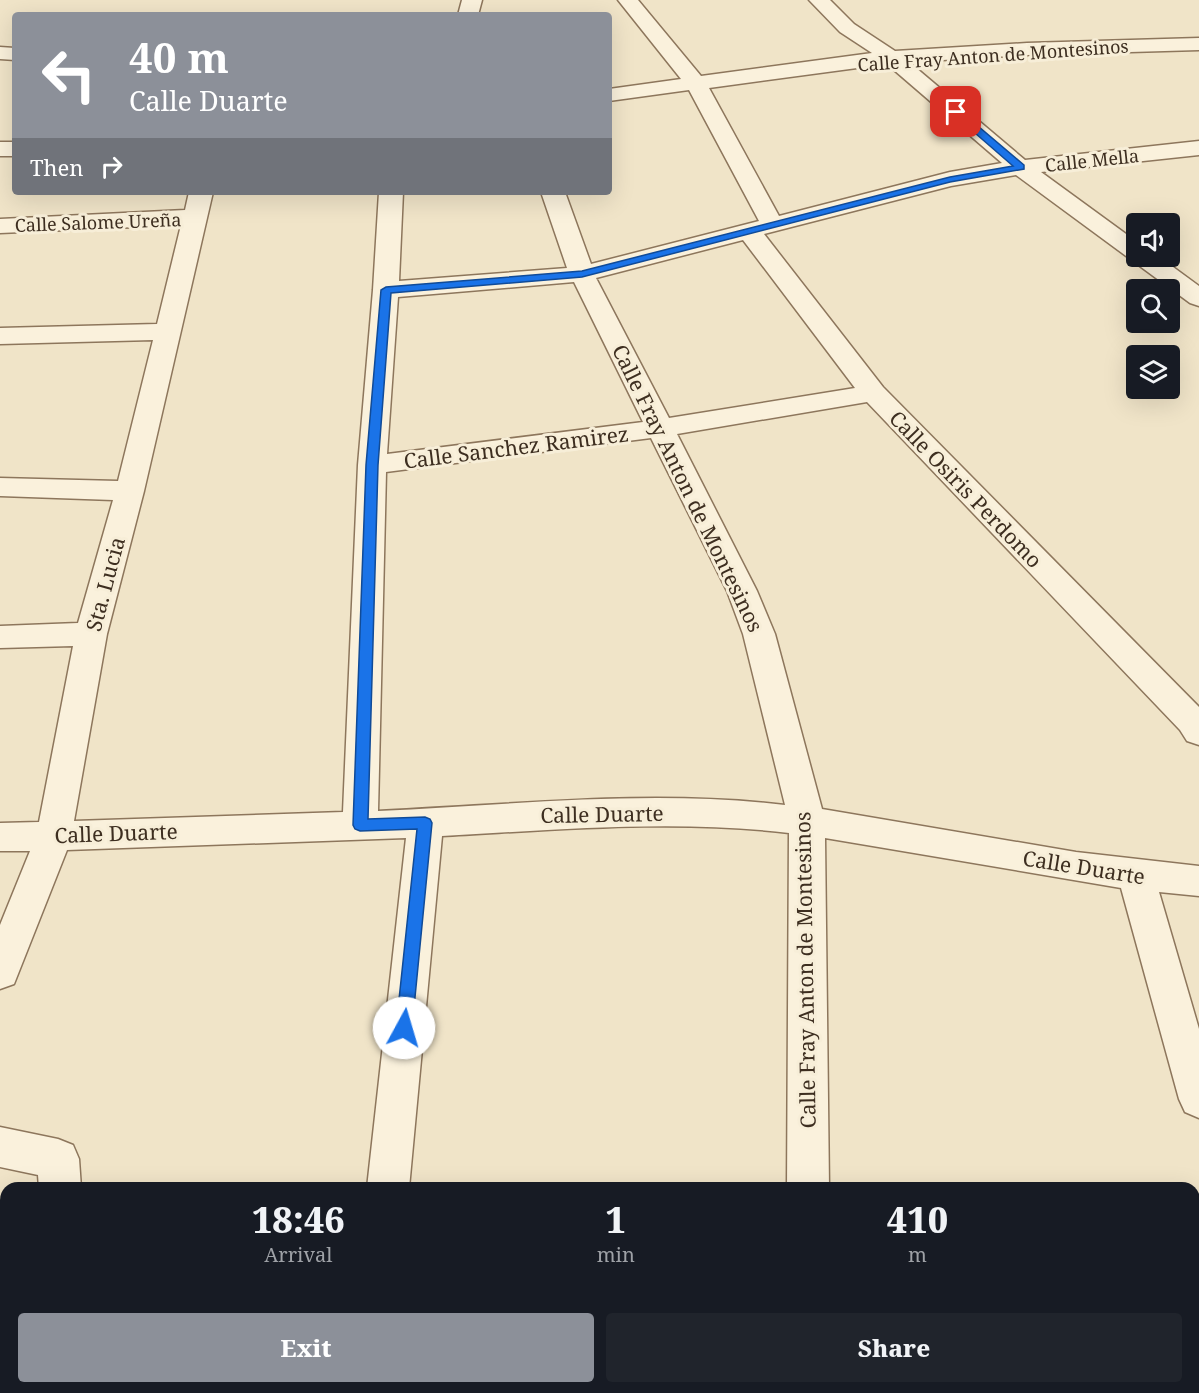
<!DOCTYPE html>
<html lang="en">
<head>
<meta charset="utf-8">
<style>
	body { margin:0; font-family:"Noto Serif",serif; background:#20242c; color:#f1f3f6; height:100vh; display:flex; flex-direction:column; font-size:22px; white-space:nowrap }
	* { box-sizing:border-box; margin:0 }
	p { font-size:20px; color:#9ea1a6 }
	.icon { flex:none; width:33px; height:33px; fill:none; stroke:currentColor; stroke-width:2; stroke-linecap:round; stroke-linejoin:round }
	.map { position:relative; flex:1; overflow:hidden }
	.details { position:absolute; left:0px; top:1182px; width:1200px; height:212px; display:flex; flex-direction:column; background:#171b24; border-radius:18px 18px 0 0; box-shadow:0 6px 24px #0002 }
	.details>* { flex:none }
	.banner { position:absolute; left:12px; top:12px; width:600px; height:183px; border-radius:6px; box-shadow:0 6px 24px #0002; background:#8c9099; color:#fff; overflow:hidden }
	.tools { position:absolute; left:1126px; top:213px; display:grid; gap:12px }
	.tools a { display:grid; place-items:center; width:54px; height:54px; border-radius:6px; background:#171b24; box-shadow:0 6px 24px #0002; font-size:30px }
	.pin { position:absolute; display:grid; place-items:center; width:51px; height:51px; color:#fff; margin:-26px; border-radius:12px; box-shadow:0 3px 9px #0006 }
	.me { position:absolute; width:66px; margin:-33px; rotate:6deg; stroke-linejoin:round; filter:drop-shadow(0 0 4px #0008) }
	.turn { display:flex; align-items:center; gap:21px; height:126px; padding:0 18px; font-size:27px }
	.turn .icon { width:78px; height:78px; stroke-width:2.5 }
	.turn b { display:block; font-size:42px; line-height:51px }
	.then { display:flex; align-items:center; height:57px; padding:0 18px; background:#0003; gap:12px; font-size:22px }
	.eta { display:flex; justify-content:space-evenly; align-items:center; height:102px; text-align:center }
	.eta b { font-size:36px; font-weight:800; line-height:42px }
	.action { display:flex; gap:12px; margin-top:auto; padding:12px 18px }
	.action a { flex:1; height:69px; border-radius:6px; background:#8c9099; color:#fff; font-size:24px; font-weight:800; line-height:69px; text-align:center }
	.action a+a { background:#20242c; color:#f1f3f6 }
	.map>svg:first-child { display:block }
	.lines { fill:none; stroke-linecap:round; stroke-linejoin:round }
	.street-casing { stroke:#8d765c; stroke-width:3 }
	.street { fill:#faf1dc; fill-rule:evenodd }
	.route { fill:#1a73e8; stroke:#114b97; stroke-width:1.5 }
	.labels { text-anchor:middle; dominant-baseline:central; stroke-width:6; stroke-linejoin:round; paint-order:stroke }
	.far-street-label { font-size:18px; fill:#3d2e20; stroke:#f7eed8 }
	.street-label { font-size:21px; fill:#3d2e20; stroke:#f7eed8 }
</style>
</head>
<body>
<div class="map">
<svg width="1199" height="1393" viewBox="0 0 1199 1393">
	<rect width="100%" height="100%" fill="#f0e4c8"/>
	<g class="lines">
		<g class="street-casing">
			<path id="street" d="M462 0H482L478 15H458Z
				M618 0H638L701 76 872 53 840 32 809 0H830L854 24 895 51 1027 43 1199 38V50L1027 55 909 62 1025 160 1199 141V155L1041 172 1137 242V256H1158L1199 286V306L1190 303 1016 175 951 186 764 234 883 387 1199 707V745L1187 741 1180 730 867 402 677 434 757 591 775 634 822 809 1076 852 1199 866V896L1159 892 1199 1029V1118L1185 1112 1179 1099 1121 888 825 838 829 1188H787L789 833C674 819 557 830 442 836L409 1188H367L406 838 67 850 14 984 0 989V925L30 851H0V823L39 822 73 646 0 648V626L78 623 113 500 0 496V478L118 481 153 340 0 344V328L157 324 181 225 0 233V219L185 210 189 192H213L144 491 107 634 74 821 343 812 358 465 373 290 379 192H403L399 281 567 268 541 192H565L591 264 759 221 689 90 609 101V89L681 79ZM887 64 1002 163 950 172 779 216 709 88ZM743 240 855 388 669 418 596 278ZM574 282 643 422 387 454 398 297ZM651 438 727 591 743 634 785 805C650 789 513 805 378 811L386 472Z
				M0 47 15 48V60L0 59Z
				M0 142H15V156H0Z
				M0 1127 58 1139 73 1145 79 1159 81 1188H39L38 1175 0 1167Z
				M6 1328V1388L0 1390V1331Z
				M1194 1368 1199 1369V1393H1126L1124 1388H1194Z
				M39 1388H137L139 1393H41Z
				M322 1388H368L366 1393H320Z
				M785 1388H831V1393H785Z
				M1031 1388H1077L1078 1393H1032Z"/>
		</g>
		<use href="#street" class="street"/>
	</g>
	<path class="route" d="M953 110H959L1024 165V169L950 182 582 277 391 293 378 465 368 819 425 817 430 819 432 823 412 1028 410 1033 404 1036 398 1033 396 1028 417 829 360 831 355 829 353 825 366 465 381 290 386 287 582 271 950 177 1013 166 953 114Z"/>
	<g class="labels">
		<g class="far-street-label">
			<text transform="translate(993 55) rotate(-4)">Calle Fray Anton de Montesinos</text>
			<text transform="translate(1092 160) rotate(-6)">Calle Mella</text>
			<text transform="translate(98 222) rotate(-2)">Calle Salome Ureña</text>
		</g>
		<g class="street-label">
			<text transform="translate(516 447) rotate(-7)">Calle Sanchez Ramirez</text>
			<text transform="translate(688 488) rotate(64)">Calle Fray Anton de Montesinos</text>
			<text transform="translate(966 489) rotate(46)">Calle Osiris Perdomo</text>
			<text transform="translate(105 584) rotate(-75)">Sta. Lucia</text>
			<text transform="translate(602 814) rotate(-1)">Calle Duarte</text>
			<text transform="translate(116 833) rotate(-2)">Calle Duarte</text>
			<text transform="translate(1084 867) rotate(9)">Calle Duarte</text>
			<text transform="translate(805 970) rotate(-91)">Calle Fray Anton de Montesinos</text>
		</g>
	</g>
</svg>
<div class="tools">
<a><svg class="icon" aria-label="sound" viewBox="0 0 24 24"><path d="M4 9h4l5-4v14l-5-4H4zM17 9q2 3 0 6"/></svg></a>
<a><svg class="icon" aria-label="search" viewBox="0 0 24 24"><circle cx="10" cy="10" r="6"/><path d="M15 15l6 6"/></svg></a>
<a><svg class="icon" aria-label="layers" viewBox="0 0 24 24"><path d="M12 4l9 5-9 5-9-5zM3 14l9 5 9-5"/></svg></a>
</div>
<div class="pin" style="left:956px;top:112px;background:#d93025"><svg class="icon" aria-label="arrive" viewBox="0 0 24 24"><path d="M6 21V4h12l-3 4 3 4H6"/></svg></div>
<svg class="me" style="left:404px;top:1028px" viewBox="-20 -20 40 40"><circle r="19" fill="#fff"/><path d="M0-13L10 11 0 6-10 11z" fill="#1a73e8"/></svg>
<div class="banner">
<div class="turn"><svg class="icon" aria-label="left" viewBox="0 0 24 24"><path d="M17 20v-9H6M10 6l-5 5 5 5"/></svg><div><b>40 m</b>Calle Duarte</div></div>
<div class="then">Then<svg class="icon" aria-label="right" viewBox="0 0 24 24"><path d="M7 20v-9h11M14 6l5 5-5 5"/></svg></div>
</div>
<section class="details">
<div class="eta">
<div><b>18:46</b><p>Arrival</p></div>
<div><b>1</b><p>min</p></div>
<div><b>410</b><p>m</p></div>
</div>
<div class="action"><a>Exit</a><a>Share</a></div>
</section>
</div>
</body>
</html>
